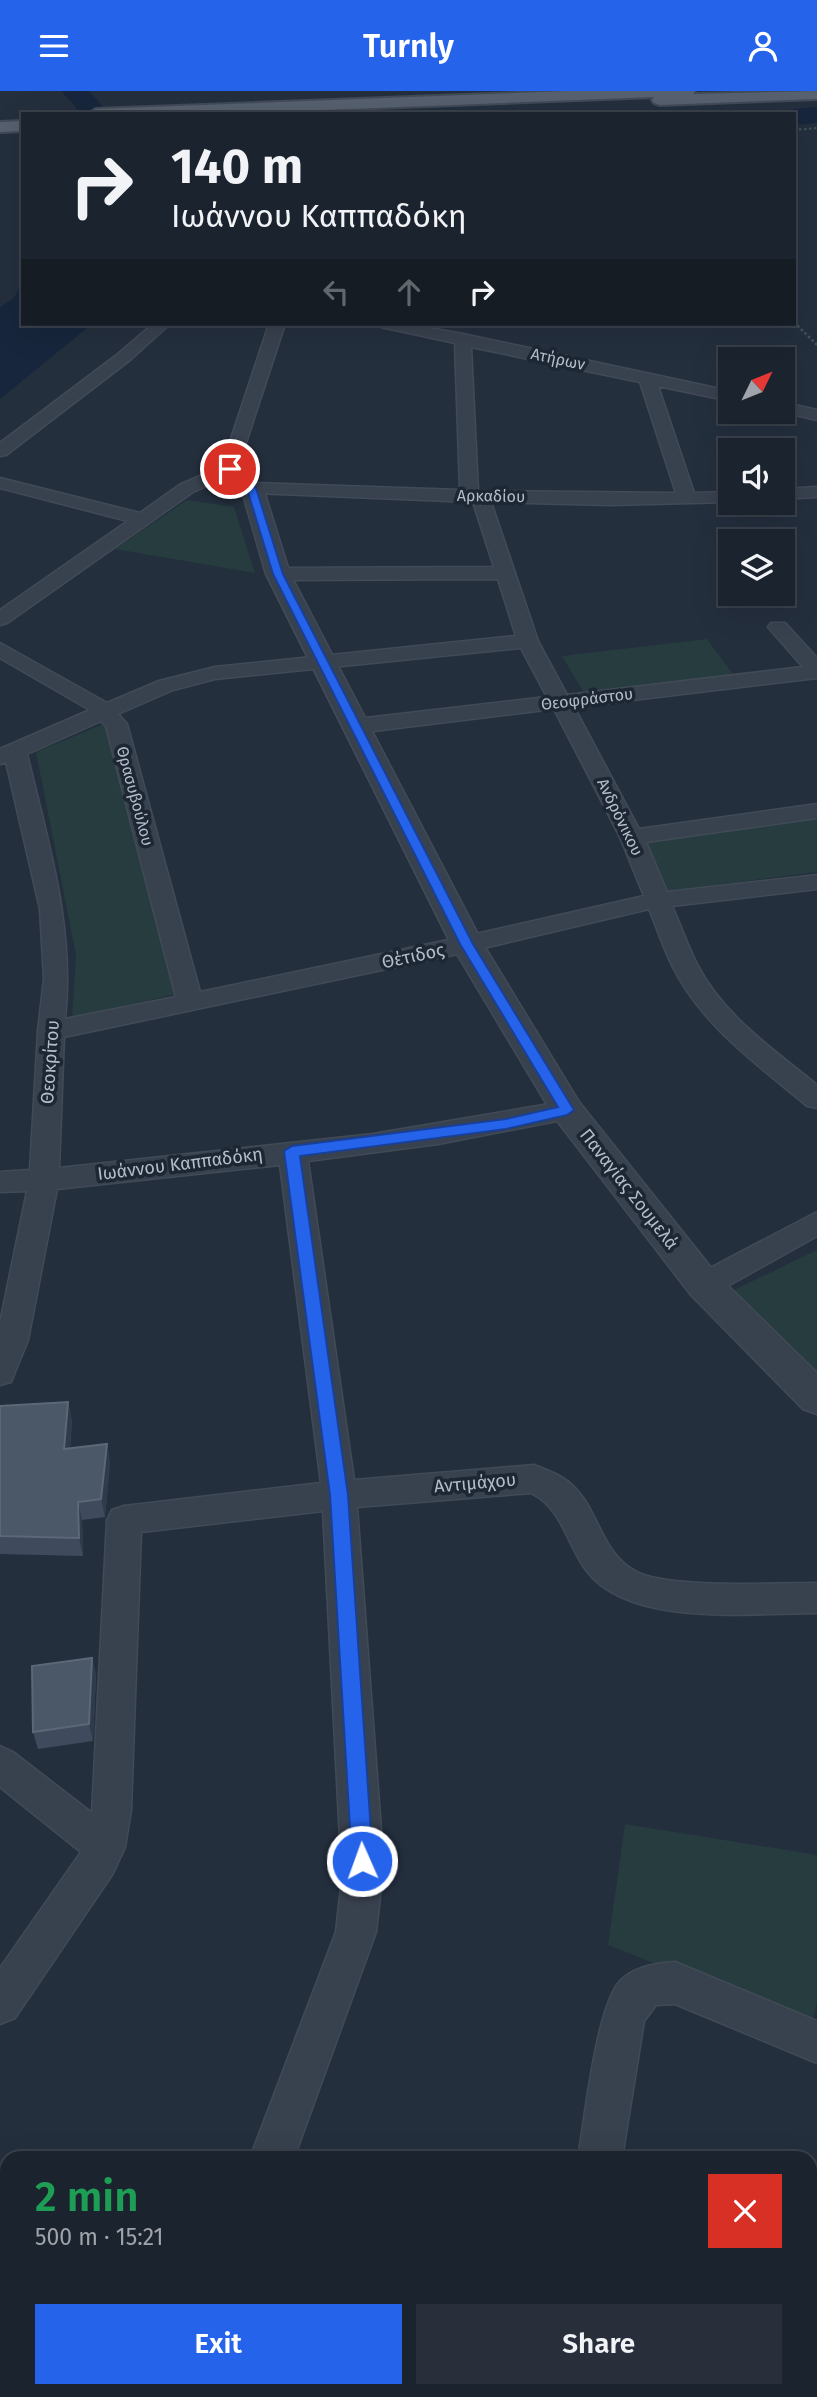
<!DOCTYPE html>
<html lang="en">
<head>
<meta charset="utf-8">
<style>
	body { margin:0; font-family:"Fira Sans",sans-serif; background:#282f3a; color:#f1f3f6; height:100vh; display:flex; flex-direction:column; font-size:26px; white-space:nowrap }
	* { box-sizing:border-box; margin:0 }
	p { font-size:23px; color:#a0a4aa }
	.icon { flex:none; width:38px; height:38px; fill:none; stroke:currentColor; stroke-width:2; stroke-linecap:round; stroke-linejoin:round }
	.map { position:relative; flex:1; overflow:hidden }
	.details { position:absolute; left:0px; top:2060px; width:817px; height:247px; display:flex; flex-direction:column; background:#1b232e; border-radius:21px 21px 0 0; box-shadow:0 7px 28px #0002,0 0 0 2px #39404a }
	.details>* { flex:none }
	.top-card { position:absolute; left:21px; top:21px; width:775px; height:214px; border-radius:0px; box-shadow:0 7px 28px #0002,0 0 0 2px #39404a; background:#1b232e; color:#f1f3f6; overflow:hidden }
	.needle { width:46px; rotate:47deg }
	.tools { position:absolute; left:718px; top:256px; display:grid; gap:14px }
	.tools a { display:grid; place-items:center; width:77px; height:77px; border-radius:0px; background:#1b232e; box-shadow:0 7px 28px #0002,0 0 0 2px #39404a; font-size:35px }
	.pin { position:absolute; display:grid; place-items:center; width:60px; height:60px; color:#fff; margin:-30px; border:4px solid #fff; border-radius:50%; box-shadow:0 2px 7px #0007 }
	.me { position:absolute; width:77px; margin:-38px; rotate:358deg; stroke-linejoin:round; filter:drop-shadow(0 0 5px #0008) }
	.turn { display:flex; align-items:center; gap:24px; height:147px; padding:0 35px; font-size:32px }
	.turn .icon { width:91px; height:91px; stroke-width:2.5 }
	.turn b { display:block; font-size:49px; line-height:60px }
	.lanes { display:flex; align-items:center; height:66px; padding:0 35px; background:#0003; justify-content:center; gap:35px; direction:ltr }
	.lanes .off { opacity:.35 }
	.round { display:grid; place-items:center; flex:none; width:74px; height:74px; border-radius:0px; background:#282f3a }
	.head { display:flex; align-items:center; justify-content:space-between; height:119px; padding:0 35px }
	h1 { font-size:42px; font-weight:600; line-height:52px; color:#1e9e55 }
	.action { display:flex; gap:14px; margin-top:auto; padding:14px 35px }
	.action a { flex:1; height:80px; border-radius:0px; background:#2563eb; color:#fff; font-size:28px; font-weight:600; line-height:80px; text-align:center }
	.action a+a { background:#282f3a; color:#f1f3f6 }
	header { display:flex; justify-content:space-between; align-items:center; height:91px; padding:0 35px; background:#2563eb; color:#fff; font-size:32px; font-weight:600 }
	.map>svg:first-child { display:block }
	.green { fill:#263c3f }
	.water { fill:#17263c }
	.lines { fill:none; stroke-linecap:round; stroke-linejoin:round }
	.river { fill:#17263c; fill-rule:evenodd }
	.minor-casing { stroke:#414a57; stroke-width:3 }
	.tertiary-casing { stroke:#414a57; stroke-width:3 }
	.primary-casing { stroke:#414a57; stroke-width:4 }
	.path-far1 { stroke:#3f5557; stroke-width:2; stroke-dasharray:2.5 2.5; stroke-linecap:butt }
	.path { stroke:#3f5557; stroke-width:2.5; stroke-dasharray:2.5 2.5; stroke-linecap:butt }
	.minor { fill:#38414e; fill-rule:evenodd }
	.tertiary { fill:#38414e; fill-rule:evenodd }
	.primary { fill:#56606e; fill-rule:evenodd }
	.wall { fill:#3f4b5c }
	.shaded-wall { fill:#2f3b4b }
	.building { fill:#4b5868; stroke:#5c6777; stroke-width:2 }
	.route { fill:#2563eb; stroke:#184099; stroke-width:2 }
	.labels { text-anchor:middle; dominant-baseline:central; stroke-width:7; stroke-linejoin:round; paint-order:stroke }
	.far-street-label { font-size:16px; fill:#b4bcc9; stroke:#1d2633 }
	.street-label { font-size:18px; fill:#b4bcc9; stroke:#1d2633 }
</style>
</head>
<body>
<header><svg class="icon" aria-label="menu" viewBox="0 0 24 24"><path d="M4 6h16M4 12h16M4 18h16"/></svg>Turnly<svg class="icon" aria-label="person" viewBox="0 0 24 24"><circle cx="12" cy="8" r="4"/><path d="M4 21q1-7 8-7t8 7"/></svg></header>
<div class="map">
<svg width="817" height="2306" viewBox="0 0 817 2306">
	<rect width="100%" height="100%" fill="#242f3e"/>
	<path class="green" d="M187 409 234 416 255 482 115 458Z
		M707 548 735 586 585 604 562 565Z
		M106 632 176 903 72 927 76 864 36 661Z
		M817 727V781L669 800 659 796 641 757 648 751Z
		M817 1159V1285L728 1202Z
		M625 1733 817 1764V1910L812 1935 608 1854Z"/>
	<path class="water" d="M23 189V233H92L0 308V216L14 207Z"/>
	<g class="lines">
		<path class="river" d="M61 0H89L100 12 104 23H78L75 15Z
			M817 16V32L794 34V23H783L794 18Z"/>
		<g class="minor-casing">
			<path id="minor" d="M153 233H170L130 269 6 364 0 365V352L118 263Z
				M269 233H285L236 382 193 401 7 532 0 534V519L128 430 0 397V387L140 422 181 393 222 375Z
				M378 233H407L463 243 730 300V310L658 295 694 402 730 401 731 411 610 414 491 411 538 550 567 604 803 576 768 536 771 532H785L817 567V587L574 616 639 738 817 713V727L646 751 667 801 817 784V798L672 815C681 835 688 856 698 875 724 925 774 959 817 994V1017L807 1015C757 973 701 934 672 874 663 856 657 837 649 818L467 861 64 946 59 1077 373 1043 567 1010 577 1012 581 1019 577 1026 567 1028 438 1053 308 1070 354 1389 534 1374C547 1379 561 1384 572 1394 599 1418 600 1461 635 1480 666 1498 777 1492 817 1492V1522C752 1522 629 1537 586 1479 566 1452 563 1418 531 1402L357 1416 382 1752V1787L376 1841 294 2067H250L336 1841 342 1787 323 1420 141 1441 131 1719 125 1756 112 1784 15 1927 0 1933V1877L81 1761 0 1696V1655L13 1661 92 1722 107 1429 112 1419 124 1415 321 1392 280 1074 57 1098 28 1249 11 1291 0 1294V1232L27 1100 0 1101V1081L30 1079 38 940 44 888 40 818 6 671 0 673V658L90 619 0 567V552L107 612 159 590 215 576 516 545 498 488 278 489 268 483 278 477 494 476 473 411 252 402 243 397 252 392 460 399 455 252 381 236ZM471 256 640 291 676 402 478 400ZM521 557 547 606 357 628 349 630 346 635 349 640 357 642 554 618 620 746 644 805 467 845 200 901 127 633 118 623 173 599 215 588ZM101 630 106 635 176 906 65 928C75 835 48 752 27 663Z
				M782 311 817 319V329L779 320H782Z
				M817 396V406L782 408V398Z
				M817 1121V1145L715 1202 704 1205 693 1202 689 1194 693 1186Z
				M675 1871 817 1930V1972L675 1913 656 1914 644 1930 622 2067H578C585 2027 596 1917 620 1890 633 1876 657 1872 675 1871Z
				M151 2300H200L197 2306H148Z
				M542 2300H597L600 2306H545Z"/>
		</g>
		<g class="tertiary-casing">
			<path id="tertiary" d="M230 371 238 373 263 397 290 483 483 853 579 1011 717 1184 817 1282V1323L803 1318 691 1204 555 1027 451 853 266 483 242 400 219 378 222 373Z"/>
		</g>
		<g class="primary-casing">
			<path id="primary" d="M568 0H695L693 3 817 0V8L660 14 654 12 652 9 654 6 224 23H88L96 18Z
				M23 30V40L0 41V31Z"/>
		</g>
		<path class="path-far1" d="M794 39 817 37"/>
		<path class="path" d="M794 231 817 254"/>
		<use href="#minor" class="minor"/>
		<use href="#tertiary" class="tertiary"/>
		<use href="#primary" class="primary"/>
	</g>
	<path class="wall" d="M68 1311 72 1330 70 1358 107 1353 110 1372 105 1426 82 1429 83 1465 0 1463V1315Z
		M92 1567 96 1584 93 1650 38 1658 33 1641Z"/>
	<path class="shaded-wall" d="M68 1311 72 1330 68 1377 64 1358Z
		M107 1353 110 1372 105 1426 101 1408Z
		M78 1411 82 1429 83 1465 79 1447Z
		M92 1567 96 1584 93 1650 89 1633Z"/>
	<path class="building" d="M68 1311 64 1358 107 1353 101 1408 78 1411 79 1447 0 1445V1315Z
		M92 1567 89 1633 33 1641 32 1575Z"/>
	<path class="route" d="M227 376H233L256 397 283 483 473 853 574 1019 567 1024 506 1038 300 1065 348 1404 373 1770 370 1777 362 1780 355 1777 352 1770 330 1404 284 1060 292 1055 506 1028 558 1016 460 853 273 483 247 398 227 380Z"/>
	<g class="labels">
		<g class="far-street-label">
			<text transform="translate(558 268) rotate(12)">Ατήρων</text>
			<text transform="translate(491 405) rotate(1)">Αρκαδίου</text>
			<text transform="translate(587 608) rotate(-7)">Θεοφράστου</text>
			<text transform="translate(135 705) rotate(75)">Θρασυβούλου</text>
			<text transform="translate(620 726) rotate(64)">Ανδρόνικου</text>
		</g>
		<g class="street-label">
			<text transform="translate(413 865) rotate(-12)">Θέτιδος</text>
			<text transform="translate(50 971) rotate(-86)">Θεοκρίτου</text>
			<text transform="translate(180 1073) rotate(-7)">Ιωάννου Καππαδόκη</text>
			<text transform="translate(629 1098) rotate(52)">Παναγίας Σουμελά</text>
			<text transform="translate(475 1392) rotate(-5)">Αντιμάχου</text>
		</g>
	</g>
</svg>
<div class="tools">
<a><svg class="needle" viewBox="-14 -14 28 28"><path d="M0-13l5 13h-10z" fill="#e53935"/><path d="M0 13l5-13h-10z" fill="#a0a4aa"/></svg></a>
<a><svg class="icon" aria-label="sound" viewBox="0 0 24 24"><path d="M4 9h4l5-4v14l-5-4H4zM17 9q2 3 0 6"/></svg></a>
<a><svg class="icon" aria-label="layers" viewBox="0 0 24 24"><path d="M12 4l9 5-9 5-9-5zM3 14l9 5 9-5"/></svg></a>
</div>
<div class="pin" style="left:230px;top:378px;background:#d93025"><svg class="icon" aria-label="arrive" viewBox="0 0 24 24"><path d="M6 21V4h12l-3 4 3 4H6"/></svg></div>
<svg class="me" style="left:362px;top:1770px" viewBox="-20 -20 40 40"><circle r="17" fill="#2563eb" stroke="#fff" stroke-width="3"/><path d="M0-11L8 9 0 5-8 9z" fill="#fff"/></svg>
<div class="top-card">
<div class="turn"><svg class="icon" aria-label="right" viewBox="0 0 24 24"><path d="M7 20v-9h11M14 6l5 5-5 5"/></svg><div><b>140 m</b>Ιωάννου Καππαδόκη</div></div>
<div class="lanes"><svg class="icon off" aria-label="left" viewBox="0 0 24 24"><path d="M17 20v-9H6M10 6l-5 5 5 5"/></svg><svg class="icon off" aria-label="ahead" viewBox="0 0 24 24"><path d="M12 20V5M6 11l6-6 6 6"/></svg><svg class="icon" aria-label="right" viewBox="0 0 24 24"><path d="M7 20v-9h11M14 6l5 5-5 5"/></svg></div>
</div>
<section class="details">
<div class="head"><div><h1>2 min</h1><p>500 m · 15:21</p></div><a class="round" style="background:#d93025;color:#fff"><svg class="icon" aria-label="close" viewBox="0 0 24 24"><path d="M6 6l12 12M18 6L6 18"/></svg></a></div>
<div class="action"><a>Exit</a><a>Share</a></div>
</section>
</div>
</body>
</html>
